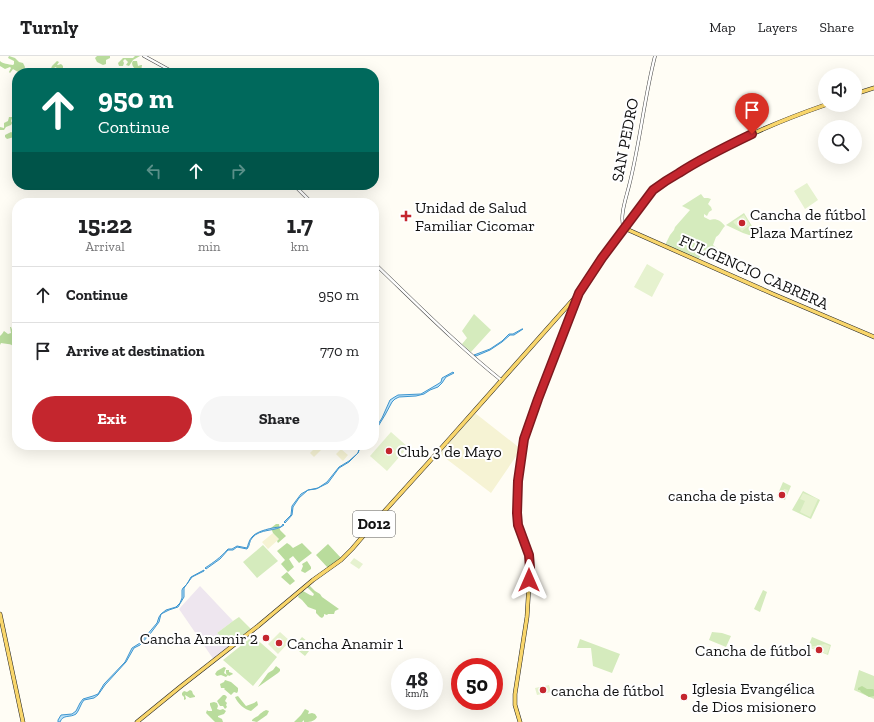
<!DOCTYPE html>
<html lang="en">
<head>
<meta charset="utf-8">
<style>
	body { margin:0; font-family:"Zilla Slab",serif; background:#f6f6f6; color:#202124; height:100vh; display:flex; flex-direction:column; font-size:15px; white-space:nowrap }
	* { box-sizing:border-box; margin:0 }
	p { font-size:13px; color:#757577 }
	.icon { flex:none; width:22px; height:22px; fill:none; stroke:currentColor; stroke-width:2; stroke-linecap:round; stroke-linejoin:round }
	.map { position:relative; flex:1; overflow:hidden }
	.drawer { position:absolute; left:12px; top:142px; width:367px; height:252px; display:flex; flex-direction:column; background:#fff; border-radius:16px; box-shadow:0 4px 16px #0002 }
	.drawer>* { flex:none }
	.top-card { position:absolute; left:12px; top:12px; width:367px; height:122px; border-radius:16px; box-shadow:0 4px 16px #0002; background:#00695c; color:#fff; overflow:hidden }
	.tools { position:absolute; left:818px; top:12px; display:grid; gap:8px }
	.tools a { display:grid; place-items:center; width:44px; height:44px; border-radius:50%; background:#fff; box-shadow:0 4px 16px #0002; font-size:20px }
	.speed { position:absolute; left:391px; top:602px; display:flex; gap:8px; font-size:20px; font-weight:700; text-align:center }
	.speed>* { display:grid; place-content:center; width:52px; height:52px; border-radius:50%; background:#fff; box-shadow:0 4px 16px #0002; line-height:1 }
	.speed small { font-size:10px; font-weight:400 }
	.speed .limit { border:6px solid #d22; background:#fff; color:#111 }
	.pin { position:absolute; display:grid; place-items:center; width:34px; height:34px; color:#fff; margin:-41px -17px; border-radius:50% 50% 50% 0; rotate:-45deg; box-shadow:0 0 4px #0007 }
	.pin .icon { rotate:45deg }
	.me { position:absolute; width:44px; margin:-22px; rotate:0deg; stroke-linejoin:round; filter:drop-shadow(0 0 3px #0008) }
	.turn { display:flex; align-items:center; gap:14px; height:84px; padding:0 20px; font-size:18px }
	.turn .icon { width:52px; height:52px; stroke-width:2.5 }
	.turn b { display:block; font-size:28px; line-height:34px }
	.lanes { display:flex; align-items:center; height:38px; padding:0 20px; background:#0003; justify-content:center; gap:20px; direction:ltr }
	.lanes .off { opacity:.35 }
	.eta { display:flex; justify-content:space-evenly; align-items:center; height:68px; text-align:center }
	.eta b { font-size:24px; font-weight:700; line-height:28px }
	.cta { display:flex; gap:8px; margin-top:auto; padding:8px 20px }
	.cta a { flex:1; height:46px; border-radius:24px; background:#c4262e; color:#fff; font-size:16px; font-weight:700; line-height:46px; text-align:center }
	.cta a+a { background:#f6f6f6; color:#202124 }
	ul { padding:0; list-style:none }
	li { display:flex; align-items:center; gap:12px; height:56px; padding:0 20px; border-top:1px solid #e0e0e0 }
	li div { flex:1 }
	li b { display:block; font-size:15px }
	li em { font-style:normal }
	header { display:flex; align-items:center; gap:24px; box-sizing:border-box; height:56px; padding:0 20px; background:#fff; border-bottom:1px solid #e0e0e0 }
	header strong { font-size:19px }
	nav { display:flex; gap:22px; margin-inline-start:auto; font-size:14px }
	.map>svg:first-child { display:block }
	.industrial { fill:#eee6ef }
	.farmland { fill:#f6f3d4 }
	.green { fill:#d5ebbd }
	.forest { fill:#b9dc9c }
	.pitch { fill:#e6f2cf }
	.water { fill:#b9e0f7; stroke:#3f96cf }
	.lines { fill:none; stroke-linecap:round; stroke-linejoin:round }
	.minor-casing { stroke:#444; stroke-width:3.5 }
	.major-casing { stroke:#222; stroke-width:4.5 }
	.minor { stroke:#fff; stroke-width:2.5 }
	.major { stroke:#f9d66b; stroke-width:3.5 }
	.route-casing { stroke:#7f191e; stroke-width:10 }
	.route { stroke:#c4262e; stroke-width:7 }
	.poi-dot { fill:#c4262e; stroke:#fff; stroke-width:1.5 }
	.labels { text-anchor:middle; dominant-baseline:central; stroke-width:4; stroke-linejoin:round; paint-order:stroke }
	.shield { fill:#fff; stroke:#585858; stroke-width:1 }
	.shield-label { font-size:15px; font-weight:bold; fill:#111 }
	.street-label { font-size:16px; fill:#111; stroke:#fff }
	.poi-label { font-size:16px; fill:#111; stroke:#fff; text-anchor:start }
</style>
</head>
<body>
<header>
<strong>Turnly</strong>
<nav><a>Map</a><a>Layers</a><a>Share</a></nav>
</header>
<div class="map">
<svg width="874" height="666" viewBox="0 0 874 666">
	<rect width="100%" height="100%" fill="#fffdf5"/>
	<path class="industrial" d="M200 530 233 565 217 577 231 589 214 604 179 553Z"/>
	<path class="farmland" d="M475 357 521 393 491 437 440 398Z
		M318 389 322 393 314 401 310 397Z
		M341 393 348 399 343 405 336 398Z
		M273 477 279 483 268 493 262 486Z"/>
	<path class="green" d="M701 138 704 142H708L711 143 708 148 711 151 712 154 709 156 707 160 704 158V161L710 164C716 162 721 165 725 170 721 174 720 179 716 181L713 189 718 193 716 195H710V191L705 198H702L698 204 695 201 692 203H690L665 189 670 179 674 174 675 171 690 154 682 150Z
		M744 157 755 175 752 180 743 177 726 169Z
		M474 258 491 274 471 296 462 288 467 282 462 275Z
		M783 426 791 430 785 444 777 440Z
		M803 435 820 444 811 463 792 454Z
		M263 489 278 505 257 522 243 506Z
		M763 534 767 536 760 556 754 553Z
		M239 561 252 574 231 589 217 577 233 565Z
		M712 576 722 577 731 580 726 591 709 584Z
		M253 580 277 601 253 630 223 604Z
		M302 581 313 590 305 600 294 591Z
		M812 581 831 589 828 599 808 591Z
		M580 583 620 598 612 617 593 610 591 592H577Z
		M859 614 874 620V643L854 634Z"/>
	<path class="forest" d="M9 0 15 2 19 6 23 7 25 11 23 17H18V16L13 13 10 17 9 16 11 12 10 11 5 13 0 10V5C3 8 8 8 13 9L14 8V5L8 2Z
		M97 0H110V2L106 4V8L103 9 97 6 95 2Z
		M135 0H140L133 4 129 10 126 9 128 6 125 3 123 5 124 7 123 10H119L118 7 123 2H133Z
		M57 5 59 6 57 9H58L61 8 63 10V12L60 14 59 17H52L56 16 57 13 56 11 54 12 53 15 52 16 50 15 52 10Z
		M133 5H137L138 10 141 9H142L141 16 131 17V16L128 15 126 17H123L124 14 128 12 130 13H133V16H136C135 12 130 9 133 5Z
		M9 61H12V62L11 65 12 67 11 69 6 71 4 74H0V71L4 72V67L8 65Z
		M12 69 17 71V77L14 81 7 83 5 81V79L11 76 13 77 14 73 12 71Z
		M10 271H11L13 276 12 279 14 280 17 279V296C16 295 15 293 14 291 11 287 5 288 1 287L0 289V280L2 278 4 275 8 278 11 277Z
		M276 468H279L280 474 286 480 278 487 277 485 279 483 273 477 271 472Z
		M287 487 290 489 293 492 302 487 312 497 299 507 293 500 289 503 294 511 288 516 281 508 285 504 277 495Z
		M328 488 341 502 328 512 316 499Z
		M307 505 311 511V513L305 517 301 515 303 510 302 508Z
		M287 516 295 525 290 529 281 521Z
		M310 530 315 535 320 538 322 541 339 553 335 555 334 558H328L327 559 324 558V560L322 562 320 561 316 557V554L308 551 302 544 298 541 299 539 303 535 310 539 313 540 314 538 307 531Z
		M276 610 280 613V615L278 617 258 631 268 617 273 614Z
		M224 611 226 612 225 614 224 617 227 619 226 617V614H229V616L232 617 233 618 229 620 228 619 226 621 221 619 217 620 215 618 217 615Z
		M225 624 231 626 238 632V635L237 637 234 636 231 639 224 633 225 632H221L220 628 224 626Z
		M862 630 867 633H873L874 634V640L869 641 861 636 860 634H858V632Z
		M190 634 192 635 193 638 195 640V641L190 642 185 639 186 643 184 644V641L182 639V637L184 635 187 636Z
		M223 639H225L227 641 225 645 227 647 226 649 227 651 225 653 223 650H220L217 645Z
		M238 640 246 650 254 647 257 645 258 649 251 655C245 654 237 647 235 641Z
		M214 646 217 647 218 650 217 653 220 654 223 653 226 655 224 658 218 660V661L222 663 223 666H215L206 657 207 654 208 655H212V654L210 649V647Z
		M305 653 309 655 308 658 312 657 315 658 317 661C314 666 309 666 304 666V664L302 666H294L301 659Z
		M266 654 269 655 267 659 257 666 252 665V664C254 662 256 661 258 660 261 657 262 656 266 654Z"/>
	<path class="pitch" d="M807 127 818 144 805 153 794 135Z
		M744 159 750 169 742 175 733 166Z
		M647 208 664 218 652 241 634 231Z
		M391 376 408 391 387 415 370 400Z
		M784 433 788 434 785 443 777 440 780 434 783 436Z
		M803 437 818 443 810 461 800 456 805 445 800 443Z
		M354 502 363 508 359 513 350 507Z
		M280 576 290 585 278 598 268 588Z
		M825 588 830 590 827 598 809 591Z
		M549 629 551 636 537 639 535 632Z"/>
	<path class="water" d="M522 273H523L514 279H510L502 286 490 294 476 300 474 299 490 293 502 285 509 278H513Z
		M453 316 454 317 446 321 442 327 438 331 430 334 424 338 416 340 399 341 395 343 392 346 385 359 374 377 375 373 382 362 390 344 393 342 398 339 421 338 438 328 441 326 442 322Z
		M360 389H361L358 397 349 406 339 412 328 427 316 433 308 434 299 442 293 451 292 459 285 467 284 466 291 459 292 450 301 438 308 434 318 432 327 426 339 411 349 405 358 397Z
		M283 468 284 469C276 476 260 472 252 482 249 485 250 490 247 493L237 491 233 494H228L220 503 206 513 205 512C214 506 220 502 228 493H232L237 490 247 492C248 489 249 484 252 481 256 475 274 471 281 471Z
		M204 514V515L192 521 184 532V541L178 551 169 554 161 558 159 566 150 578 140 589 134 592 126 606 105 629 98 639 94 642 84 644C81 647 79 655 76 658 70 662 63 658 60 666H58V664L61 659 72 658 76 655 80 647 83 643 93 640 98 638 104 628 125 606 132 592 140 587 157 567 159 561 161 558 166 554 176 551 180 547 182 542V534L183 532 187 528 191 521Z"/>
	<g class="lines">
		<g class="minor-casing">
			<path id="minor" d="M144 0 175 17
				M294 129 312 147
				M624 172C619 162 626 142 629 130 640 87 644 43 655 0
				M374 207C416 247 456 288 501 324"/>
		</g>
		<g class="major-casing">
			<path id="major" d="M855 38 874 32
				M624 172 773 238 874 281
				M0 558 23 666
				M137 666 180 631 258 570 313 524 341 504 352 493 382 458 429 406 579 237 602 202 653 134C667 123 684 114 699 105 739 82 782 64 825 49
				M520 666 515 649V638L527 561 530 512 529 499 518 469 517 457 518 425 521 402 524 383 535 348 556 293 578 240"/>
		</g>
		<use href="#minor" class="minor"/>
		<use href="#major" class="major"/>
	</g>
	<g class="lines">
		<g class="route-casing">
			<path id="route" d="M529 524 530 512 529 499 518 469 517 457 518 425 524 383 538 343 579 237 602 202 653 134C661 128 670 122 679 117 702 102 727 90 752 78"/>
		</g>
		<use href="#route" class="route"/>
	</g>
	<g class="poi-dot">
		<path d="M404 154h4v4h4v4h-4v4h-4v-4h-4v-4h4z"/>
		<circle cx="742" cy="167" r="4"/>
		<circle cx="389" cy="395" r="4"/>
		<circle cx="782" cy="439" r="4"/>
		<circle cx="266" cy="582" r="4"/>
		<circle cx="279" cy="587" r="4"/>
		<circle cx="819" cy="594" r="4"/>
		<circle cx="543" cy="634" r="4"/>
		<circle cx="684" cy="641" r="4"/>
	</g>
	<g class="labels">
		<rect class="shield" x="353" y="455" width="42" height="26" rx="3"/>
		<g class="shield-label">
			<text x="374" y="468">D012</text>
		</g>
		<g class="street-label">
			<text transform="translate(625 84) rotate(-79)">SAN PEDRO</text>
			<text transform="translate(754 216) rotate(24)">FULGENCIO CABRERA</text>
		</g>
		<g class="poi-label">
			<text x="415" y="151">Unidad de Salud<tspan x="415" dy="18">Familiar Cicomar</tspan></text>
			<text x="750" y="158">Cancha de fútbol<tspan x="750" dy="18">Plaza Martínez</tspan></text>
			<text x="397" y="395">Club 3 de Mayo</text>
			<text x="774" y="439" text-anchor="end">cancha de pista</text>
			<text x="258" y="582" text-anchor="end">Cancha Anamir 2</text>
			<text x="287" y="587">Cancha Anamir 1</text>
			<text x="811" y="594" text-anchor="end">Cancha de fútbol</text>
			<text x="692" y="632">Iglesia Evangélica<tspan x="692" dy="18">de Dios misionero</tspan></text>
			<text x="551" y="634">cancha de fútbol</text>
		</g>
	</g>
</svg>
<div class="tools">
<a><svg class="icon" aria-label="sound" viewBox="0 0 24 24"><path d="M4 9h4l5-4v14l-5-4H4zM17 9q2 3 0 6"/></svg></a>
<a><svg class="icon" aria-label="search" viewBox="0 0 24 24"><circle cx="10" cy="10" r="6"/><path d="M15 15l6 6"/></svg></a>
</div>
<div class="speed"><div>48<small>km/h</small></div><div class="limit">50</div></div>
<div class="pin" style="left:752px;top:78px;background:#d93025"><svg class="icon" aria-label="arrive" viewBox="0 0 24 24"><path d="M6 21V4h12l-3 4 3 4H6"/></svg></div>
<svg class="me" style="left:529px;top:524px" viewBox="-20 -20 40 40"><path d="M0-17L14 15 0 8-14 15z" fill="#c4262e" stroke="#fff" stroke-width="4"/></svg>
<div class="top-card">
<div class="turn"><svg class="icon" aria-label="ahead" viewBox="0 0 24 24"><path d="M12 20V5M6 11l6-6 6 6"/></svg><div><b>950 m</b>Continue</div></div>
<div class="lanes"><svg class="icon off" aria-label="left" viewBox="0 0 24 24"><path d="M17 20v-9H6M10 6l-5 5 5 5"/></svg><svg class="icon" aria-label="ahead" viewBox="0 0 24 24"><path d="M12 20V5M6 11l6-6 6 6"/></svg><svg class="icon off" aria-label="right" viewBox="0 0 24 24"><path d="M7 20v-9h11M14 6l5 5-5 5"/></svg></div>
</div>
<section class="drawer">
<div class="eta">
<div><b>15:22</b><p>Arrival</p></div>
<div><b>5</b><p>min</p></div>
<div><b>1.7</b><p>km</p></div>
</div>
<ul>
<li><svg class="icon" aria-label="ahead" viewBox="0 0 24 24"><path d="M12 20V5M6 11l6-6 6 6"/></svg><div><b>Continue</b></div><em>950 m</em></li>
<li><svg class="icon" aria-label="arrive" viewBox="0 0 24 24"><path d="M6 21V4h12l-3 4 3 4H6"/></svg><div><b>Arrive at destination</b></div><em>770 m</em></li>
</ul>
<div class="cta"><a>Exit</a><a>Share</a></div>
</section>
</div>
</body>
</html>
